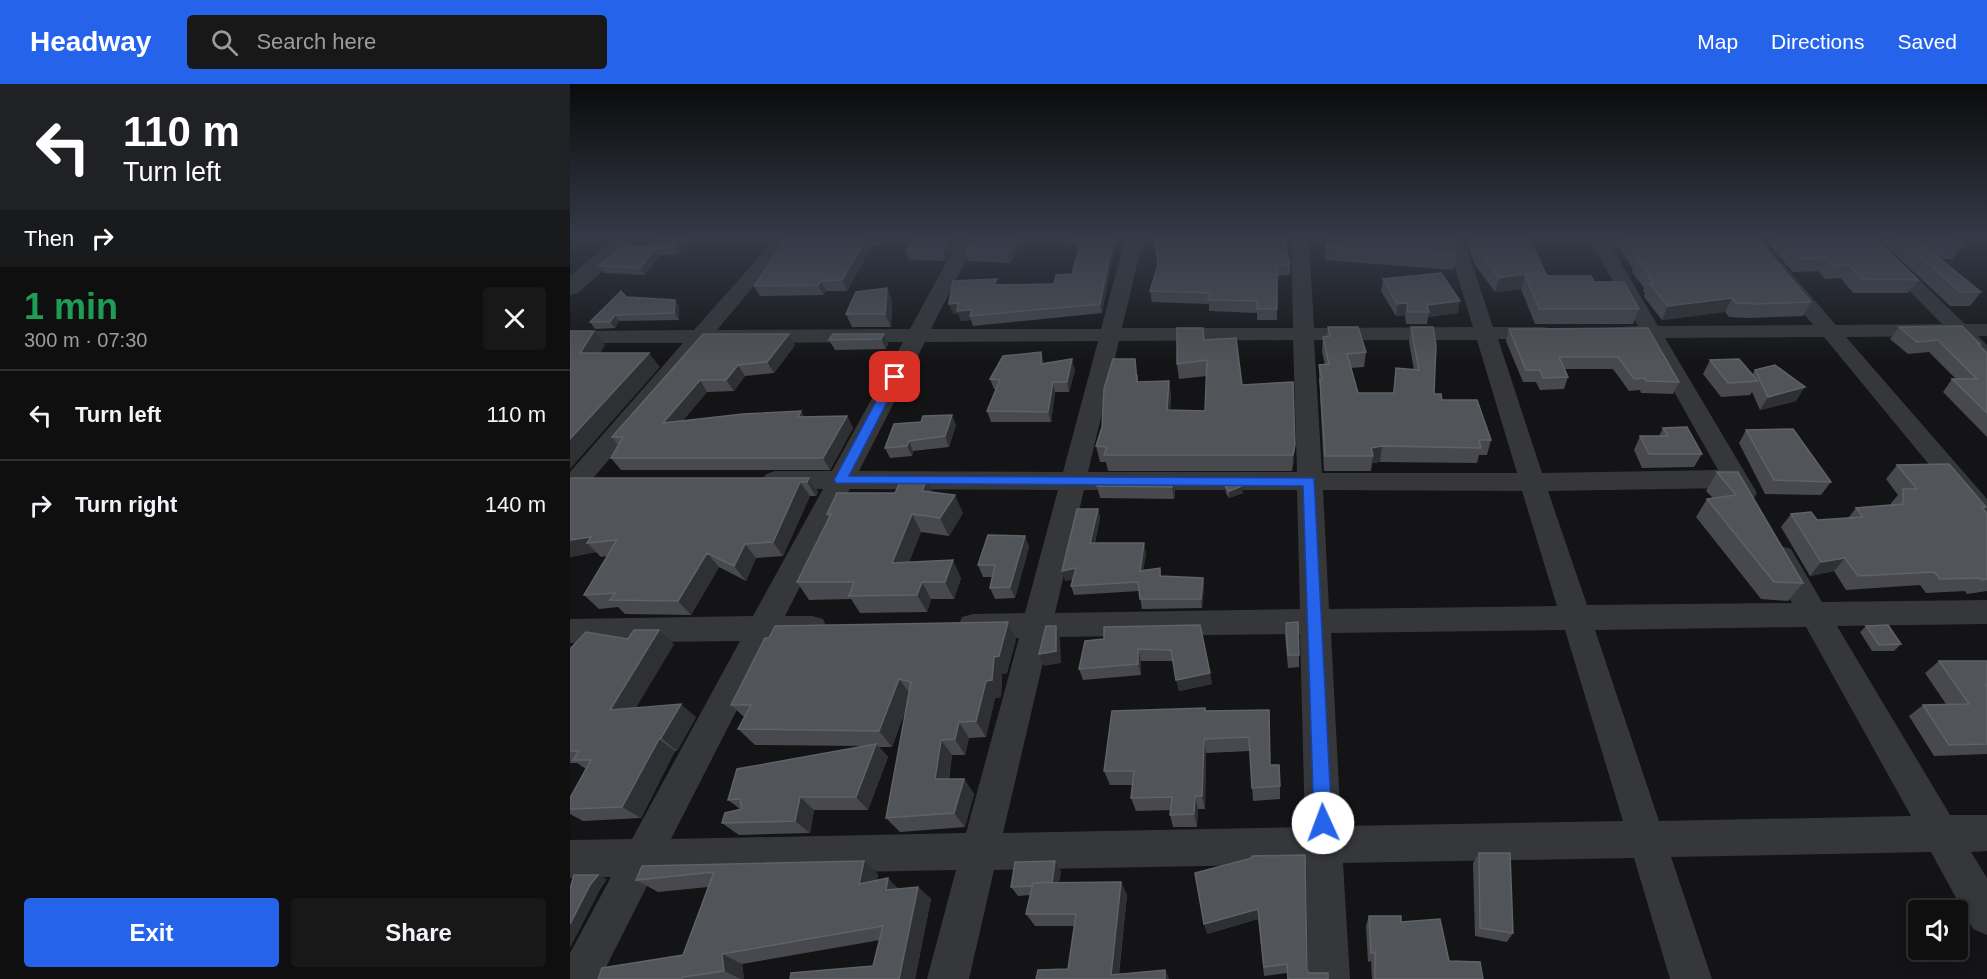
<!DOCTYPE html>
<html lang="en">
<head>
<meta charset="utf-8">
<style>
	body { margin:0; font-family:Helvetica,sans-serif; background:#181819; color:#f1f3f6; height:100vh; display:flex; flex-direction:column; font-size:22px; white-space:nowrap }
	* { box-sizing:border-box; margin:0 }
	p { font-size:20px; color:#9b9c9f }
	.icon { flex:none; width:33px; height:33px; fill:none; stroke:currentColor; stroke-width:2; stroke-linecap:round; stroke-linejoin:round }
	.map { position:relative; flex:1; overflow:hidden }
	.panel { display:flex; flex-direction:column; background:#0f0f10; width:570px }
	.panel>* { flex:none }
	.top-card { background:#202124; color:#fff; overflow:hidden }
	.tools { position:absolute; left:1338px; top:816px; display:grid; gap:12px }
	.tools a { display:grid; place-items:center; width:60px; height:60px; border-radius:6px; background:#0f0f10; box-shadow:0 3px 15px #0003,0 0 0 2px #2f2f30; font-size:30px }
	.pin { position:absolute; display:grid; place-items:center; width:51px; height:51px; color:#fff; margin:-26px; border-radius:12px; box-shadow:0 3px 9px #0006 }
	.me { position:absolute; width:66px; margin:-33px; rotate:358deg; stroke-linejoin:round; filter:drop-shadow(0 0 4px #0008) }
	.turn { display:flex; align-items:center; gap:21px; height:126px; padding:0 24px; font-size:27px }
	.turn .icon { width:78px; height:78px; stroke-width:2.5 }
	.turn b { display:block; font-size:42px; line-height:51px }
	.then { display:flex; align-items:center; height:57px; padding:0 24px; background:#0003; gap:12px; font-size:22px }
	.round { display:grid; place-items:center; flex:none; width:63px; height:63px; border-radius:6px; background:#181819 }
	.headline { display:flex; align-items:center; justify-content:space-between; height:102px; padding:0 24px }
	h1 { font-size:36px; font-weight:600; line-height:45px; color:#1e9e55 }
	.primary-button { display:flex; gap:12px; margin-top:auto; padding:12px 24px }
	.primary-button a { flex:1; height:69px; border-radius:6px; background:#2563eb; color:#fff; font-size:24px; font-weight:600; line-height:69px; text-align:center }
	.primary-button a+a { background:#181819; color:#f1f3f6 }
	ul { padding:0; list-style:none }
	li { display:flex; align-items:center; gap:18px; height:90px; padding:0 24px; border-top:2px solid #2f2f30 }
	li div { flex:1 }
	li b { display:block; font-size:22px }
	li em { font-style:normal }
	header { display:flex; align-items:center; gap:36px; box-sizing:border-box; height:84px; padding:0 30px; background:#2563eb; color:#fff }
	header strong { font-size:28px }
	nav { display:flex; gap:33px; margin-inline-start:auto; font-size:21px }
	.search { width:420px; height:54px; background:#181819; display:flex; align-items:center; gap:15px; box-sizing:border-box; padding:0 21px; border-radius:6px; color:#9b9c9f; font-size:22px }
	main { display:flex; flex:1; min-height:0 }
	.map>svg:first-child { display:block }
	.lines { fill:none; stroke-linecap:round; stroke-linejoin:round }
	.minor { fill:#35373a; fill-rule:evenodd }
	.tertiary { fill:#35373a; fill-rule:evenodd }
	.wall { fill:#47494e }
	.shaded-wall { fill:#2e3033 }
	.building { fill:#515459; stroke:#5f6267; stroke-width:1.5 }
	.route { fill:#2563eb; stroke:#184099; stroke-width:1.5 }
</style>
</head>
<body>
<header>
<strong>Headway</strong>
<div class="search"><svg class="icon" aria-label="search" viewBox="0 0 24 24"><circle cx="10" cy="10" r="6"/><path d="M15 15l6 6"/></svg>Search here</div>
<nav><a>Map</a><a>Directions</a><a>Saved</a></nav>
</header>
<main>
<section class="panel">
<div class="top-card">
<div class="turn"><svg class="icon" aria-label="left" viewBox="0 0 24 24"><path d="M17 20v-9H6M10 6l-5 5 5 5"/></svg><div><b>110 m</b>Turn left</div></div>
<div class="then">Then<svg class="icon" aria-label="right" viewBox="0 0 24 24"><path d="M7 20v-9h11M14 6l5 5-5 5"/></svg></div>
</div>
<div class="headline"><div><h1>1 min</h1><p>300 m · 07:30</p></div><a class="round"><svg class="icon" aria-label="close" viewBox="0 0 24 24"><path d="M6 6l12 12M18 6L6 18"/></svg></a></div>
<ul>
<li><svg class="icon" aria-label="left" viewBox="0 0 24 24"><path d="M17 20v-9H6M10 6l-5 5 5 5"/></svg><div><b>Turn left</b></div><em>110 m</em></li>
<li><svg class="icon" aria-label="right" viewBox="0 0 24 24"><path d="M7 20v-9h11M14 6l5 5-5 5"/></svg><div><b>Turn right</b></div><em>140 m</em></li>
</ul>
<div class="primary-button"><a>Exit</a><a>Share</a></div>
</section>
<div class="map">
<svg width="1417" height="895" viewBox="0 0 1417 895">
	<rect width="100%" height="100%" fill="#141416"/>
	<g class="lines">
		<path class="minor" d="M205 155H223L147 246 340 245 389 155H407L361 245H531L555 155H573L552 244H723L721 155H739L744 244 903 243 876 155H894L923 243H974L981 245 984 249 981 253 974 255H928L972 389 1148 386 1074 254 1035 252 1032 248 1035 244 1068 242 1019 155H1037L1088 242 1243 241 1173 155H1191L1266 241 1372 240 1288 155H1307L1395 240H1417V252H1408L1417 261V279L1409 278 1384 252 1276 253 1417 415V443L1408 440 1254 253 1095 254 1187 409 1183 415 1174 418 1165 415 1158 404 978 407 1017 521 1222 519 1197 473 1201 465 1211 462 1221 465 1252 518 1417 516V540L1267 542 1380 731H1417V767L1401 768 1417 794V851L1403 845 1361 768 1101 773 1142 895H1100L1064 774 773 779 780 895H738L736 780 424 786 399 895H357L386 786 82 792 30 895H0V869L41 793 0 794V756L62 755 170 557 0 559V535L183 532 253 405H205L196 402 192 396 196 390 205 387H262L333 258 137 259 9 411 0 414V388L113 259H0V247L124 246ZM723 256 727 388H518L549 257ZM744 256H907L947 389H752ZM528 257 493 388 289 387 355 258ZM280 405 488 406 455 529 403 530 392 533 388 542 392 551 403 554H449L396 749 101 755 202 557 242 556 253 553 257 544 253 535 242 532H215ZM514 406H727L730 525 485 529ZM753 406 952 407 987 522 759 525ZM1236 543 1341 732 1089 737 1025 546ZM995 546 1053 737 771 742 761 549ZM730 550 735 743 433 749 479 553Z"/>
		<path class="tertiary" d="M44 155H68L8 209 0 211V192Z"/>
	</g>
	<path class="wall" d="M120 155 108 170 90 171 75 191 34 189 29 182 78 162Z
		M216 155H312L308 162H302L277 207H256L253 211 190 212 184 202Z
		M387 155 375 177 339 176 336 167Z
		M454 155 440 179 398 177 395 169Z
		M494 155H546L532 229 403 242 401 236 391 237 388 229 383 230 429 201 484 200 502 190 510 165H507L506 160H495Z
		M585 155H718L716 165 720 180V191L707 192V236H687V229L639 227V220L582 218 580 207 588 181Z
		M899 155H959L977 192 1024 198 1069 225 1063 240H965L951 205 925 208 905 181 898 161Z
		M1043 155H1187L1241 218 1233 232 1179 234 1159 233 1155 228 1092 236 1074 213 1075 209 1073 207 1074 204 1062 188 1063 185Z
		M1194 155H1306L1348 196 1338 209H1283L1271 194 1255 195 1248 187 1223 188Z
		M1309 155H1384L1392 161 1383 175H1370L1411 208 1400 222H1380Z
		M756 163 886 172 883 186 755 176Z
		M813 195 888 229 858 233 857 240H836L835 231 826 232 811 207Z
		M317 204 322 217 321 243H282L276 230Z
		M56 213 109 223V236L49 237 45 244 25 245 20 238Z
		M758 243 796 268 794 283 781 284 788 309H823L826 284 844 286 839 258 841 243 864 310 872 316 921 356 917 371H909L907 379 810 378 802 379 801 387H754L750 311V303L749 296V281H755L752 267 753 253 757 252Z
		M1329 243 1410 260 1409 261 1417 269V353L1373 308 1382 295H1386L1359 268 1338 270 1320 255Z
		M1078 244 1109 298 1103 310 1071 309 1070 306 1059 307 1043 285H995L998 293 994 305 970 306 966 298H953L936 257 939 245Z
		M133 250 225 261 204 289 175 292 164 307 137 308 113 336 277 332 283 344 260 386H51L41 374 48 361 42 353Z
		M314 250 318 260 316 265 265 266 259 256Z
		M634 256 672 301 723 298 724 376 722 387H538L536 378H530L526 362 568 290V298L599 297 601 312 600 326 635 327 637 292 609 295 607 280Z
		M471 268 474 280 505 286 499 308H485L481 338H421L417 327 426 306 424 305 420 295Z
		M1140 276 1182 291 1185 286 1226 317 1190 326 1182 308 1180 311 1151 313 1133 290Z
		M386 341 379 363 343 367 342 372 320 374 315 364Z
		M1093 344 1132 370 1124 383 1072 384 1064 366 1070 352H1089Z
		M1176 346 1261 398 1251 411 1195 410 1169 359Z
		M1327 381 1416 423 1414 426 1417 429V507L1397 510 1395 507 1356 509 1350 501 1276 506 1264 487 1240 492 1211 443 1221 430 1247 436 1278 434 1286 424 1321 421V419L1328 411 1316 395Z
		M1147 388H1168L1233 499 1218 517 1191 515 1126 433 1137 415 1143 414 1136 407Z
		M239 394 248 408 246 412H240L213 472 186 474 176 497 149 483 121 531 55 530 48 523 29 525 14 511 37 472 31 473 26 468 0 473V395Z
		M603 396 605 409 604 415 530 414 527 402Z
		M655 402 673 409 659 414 656 409Z
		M363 408 393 429 379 452 351 448 339 478 391 494 384 515H361L357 528 290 529 281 515 239 516 227 498 259 434 257 430Z
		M528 425 530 434 525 459 576 469 573 486 590 484 591 492 633 494 634 503 632 524 572 525 569 507 504 511 501 502 503 495 495 497Z
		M455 452 459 463 445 514 425 515 420 504 423 493H413L408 481Z
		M716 539 729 571V583L718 584 715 551Z
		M630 541 642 600 609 607 603 577H571V591L513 596 509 585 534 555Z
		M1296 542 1331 560 1324 567H1302L1290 548Z
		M58 555 104 560 66 623 126 633 107 667H105L71 734 13 737 0 730V714L16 685 7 679H0V565Z
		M446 555 437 589 432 590 431 613 425 614 416 653 399 654 395 671H382L379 695H394L404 710 395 743 330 748 316 734 337 622 322 663H309L318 673 298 726H244L240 749 169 751 152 739 170 725 158 716 291 662 185 661 168 645 174 633 161 621Z
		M1369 577H1417V670L1364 672 1339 632 1353 621 1376 620 1355 589Z
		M635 624 636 627 699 626 700 681 710 702V715L683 717 680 667 636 669 635 725H628L627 743H603L600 731 601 726 566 727 561 714 563 701H540L534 687Z
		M909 769 943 849 937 858 905 852 903 779Z
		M682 774 737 886 739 889 758 895H717V889L694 892 688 835 637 850Z
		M72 782 308 790 307 796 329 805 348 803 361 815 345 895H220L303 882 310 856 172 880 174 895H28L113 871 138 803 88 808 66 796Z
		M491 787 489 798H551L557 811 549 890 595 886 599 895H466L498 885 504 842H465L456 830 460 811 448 812 441 803Z
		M799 832 831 838 879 877 913 895H802L801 877 798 878 796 842Z"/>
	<path class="shaded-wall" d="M111 155H120L108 170 104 163Z
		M296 155H299L302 162 277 207 272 196Z
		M305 155H312L308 162Z
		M379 155H387L375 177 372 168Z
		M447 155H454L440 179 437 170Z
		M543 155H546V157L532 229 530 220Z
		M86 164 90 171 75 191 70 184Z
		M955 190 951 205 925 208 929 194Z
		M251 197 256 207 253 211 248 201Z
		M317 204 322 217 321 243 315 230Z
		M1162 214 1155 228 1092 236 1098 222Z
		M105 216 109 223V236L104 229Z
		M890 217 888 229 858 233 859 228 857 221Z
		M388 219 402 226 400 232 401 236 391 237 388 229 383 230 379 220Z
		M837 219 835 231 826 232 827 220Z
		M45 231 49 237 45 244 40 238Z
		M24 247 35 261 22 284 10 269Z
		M219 250 225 261 204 289 197 278Z
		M314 250 318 260 316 265 311 255Z
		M471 268 474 278V291L471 280Z
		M79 269 90 283 0 385V355Z
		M502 275 505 286 499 308 497 298Z
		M168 281 175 292 164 307 156 296Z
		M130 296 137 308 102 350 93 339Z
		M599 297 601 312 599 341 597 326Z
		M483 298 485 308 481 338 478 328Z
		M1235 303 1226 317 1190 326 1198 313Z
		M231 327 238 339 228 333Z
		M382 331 386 341 379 363 375 352Z
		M277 332 283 344 260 386 253 374Z
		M339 357 343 367 342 372 337 362Z
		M725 361 724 376 722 387 723 371Z
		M812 362 810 378 802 379 803 372 801 364Z
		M239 394 248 408 246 412 237 398Z
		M357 395 365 413 352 407Z
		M603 396 605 409 604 415 602 403Z
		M230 398 240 412 213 472 203 458Z
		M672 402 673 409 659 414V407Z
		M385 411 393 429 379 452 370 434Z
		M528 425 530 434 523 469 520 459Z
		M342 430 351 448 332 496 322 479Z
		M455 452 459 463 445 514 440 503Z
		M21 453 17 459 26 468 0 473V456Z
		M574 459 576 469 572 496 570 487Z
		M175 460 186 474 176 497 164 482Z
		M137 469 149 483 121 531 108 517Z
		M1275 474 1264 487 1240 492 1251 478Z
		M383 476 391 494 384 515 375 498Z
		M506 484 509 494 495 497 492 487Z
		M633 494 634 503 632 524 631 515Z
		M352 498 361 515 357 528 347 511Z
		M438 538 446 555 437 589 432 590 431 613 425 614 416 653 406 637 416 597 424 573Z
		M486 542 490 555 491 579 474 582 469 570Z
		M89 546 104 560 57 639 40 626Z
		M568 565 571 577V591L568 580Z
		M640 589 642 600 609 607 606 596Z
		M329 595 341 611 322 663 309 647Z
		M111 620 126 633 107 667 91 654Z
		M389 638 399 654 395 671 385 655Z
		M89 655 105 667 71 734 52 723Z
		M634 655 636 669 635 725 632 712Z
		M371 656 382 671 376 710 365 695Z
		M306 660 318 673 298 726 286 713Z
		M394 695 404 710 395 743 384 729Z
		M625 712 628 725 627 743 624 730Z
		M230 713 244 726 240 749 225 737Z
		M294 777 308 790 303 812 289 800Z
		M485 777 491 787 487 810 481 801Z
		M28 791 37 795 30 806 0 864V840L20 801Z
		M318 794 331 807 316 806Z
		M551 798 557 811 548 895 541 891Z
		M348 803 361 815 345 895H329Z
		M688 825V835L637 850 634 840Z
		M152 870 172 880 174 895H171L154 887Z
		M595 886 599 895H595Z"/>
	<path class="building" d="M85 155H111L104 163 86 164 70 184 29 182 51 163 78 162Z
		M216 155H296L272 196 251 197 248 201 184 202Z
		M345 155H379L372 168 336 167Z
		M403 155H447L437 170 395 169Z
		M506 155H543L530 220 400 232 402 226 387 227 388 219 379 220 383 197 427 195 424 201 484 200 486 191 502 190 512 156H506Z
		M585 155H716L715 161 720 180 707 181V225H687V217L638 216 640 209 580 207 588 181Z
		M757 155H880L886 172 756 163Z
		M904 155H959L977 192H1021L1024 198H1054L1069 225H969L955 190 929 194 908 166Z
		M1056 155H1187L1241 218 1186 220 1166 219 1162 214 1098 222 1079 199H1084L1078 193H1081L1067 174H1069Z
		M1212 155H1306L1348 196 1291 195 1279 181 1263 182 1255 174 1230 175Z
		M1331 155H1384L1392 161 1354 162 1411 208H1390Z
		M871 189 890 217 857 221 859 228H838L837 219 827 220 813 195Z
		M317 204 315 230H276L286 208Z
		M51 207 56 213 105 216 104 229 45 231 40 238H20Z
		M1392 242 1410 260H1408L1417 269V329L1382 295H1407L1368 256 1347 258 1329 243Z
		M758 243H788L796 268 777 270 788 309H824L826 284 849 286 841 243H863L866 261 864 310H871L872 316H907L921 356H909L911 364 812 362 801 364 803 372H755L750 296H752L749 281 759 280 753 253 760 252Z
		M607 244H633L634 256 666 254 672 301 723 298 725 361 723 371H534L537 363 526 362 532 343 534 305 543 275H565L567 298 599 297 597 326 635 327 637 276 607 280Z
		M1078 244 1109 298 1076 297 1075 294 1064 295 1048 273H989L998 293 973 294 970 286H956L939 245Z
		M0 247H24L10 269H79L0 355Z
		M133 250H219L197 278 168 281 156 296H130L93 339 173 330 231 327 228 333 277 332 253 374H41L53 353H42Z
		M263 250H314L311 255 259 256Z
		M471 268V280L502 275 497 298H483L478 328 417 327 430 296 420 295 433 272Z
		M1169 275 1188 297 1158 299 1140 276Z
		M1205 281 1235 303 1198 313 1185 286Z
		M382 331 375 352 339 357 337 362 315 364 324 340 351 338 353 332Z
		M1117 343 1132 370H1079L1070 352H1098L1093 344Z
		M1223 345 1261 398 1204 396 1176 346Z
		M1379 380 1416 423H1411L1417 429V495L1412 496 1410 494 1370 495 1364 488 1288 492 1275 474 1251 478 1221 430 1241 428 1247 436 1293 433 1286 424 1333 420V405H1347L1327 381Z
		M1147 388H1168L1233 499 1204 498 1137 415 1166 411Z
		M1 394H239L237 398H230L203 458 175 460 164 482 137 469 108 517 40 516 45 509 14 511 47 456 17 459 21 453 0 456V395Z
		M357 395 352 407 385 411 370 434 342 430 322 479 383 476 375 498H352L347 511 279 512 284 498H227L261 430H257L267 409H325L331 396Z
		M529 396H603L602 403 527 402Z
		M655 402H672L659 407Z
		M507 425H528L520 459H574L570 487 590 484V492L633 494 631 515H570L568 498 501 502 506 484 492 487Z
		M418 451 455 452 440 503 420 504 425 481H408Z
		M438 538 429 572 424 573 422 596 416 597 406 637 389 638 385 655 371 656 365 695H394L384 729 316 734 341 598 329 595 309 647 168 645 181 621H161L195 554H199L205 542Z
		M728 538 729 571H718L716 539Z
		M630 541 640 589 606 596 601 566 568 565V580L509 585 515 557 534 555V543Z
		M1318 541 1331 560 1309 561 1296 542Z
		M476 542H486V567L469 570Z
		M64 546H89L40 626 111 620 91 654 89 655 52 723 0 725V714L21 676H3L9 667H0V565L16 548 58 555Z
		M1369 577H1417V601H1415L1417 603V660L1379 661 1353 621 1399 620Z
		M635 624V627L699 626 700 681H709L710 702 682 704 679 653 634 655 632 712H625L624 730 600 731 602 713 561 714 564 687H534L542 627Z
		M306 660 286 713H230L225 737 152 739 155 729 172 725 170 715 158 716 167 685Z
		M909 769H940L943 849 910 844Z
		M735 771 737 886 739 889H758V895H718L717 880 694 883 688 825 634 840 625 789 682 774V772Z
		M294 777 289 800 318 794 316 806 348 803 329 895H220L221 889 303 882 313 842 152 870 154 887 113 893 112 895H28L32 884 113 871 144 788 66 796 72 782Z
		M485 777 482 798 463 799 462 802 441 803 445 778Z
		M4 791H28L20 801 0 840V805Z
		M551 798 541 891 595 886V895H466L468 886 498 885 506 830H456L463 799Z
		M799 832H831V838L870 835 879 877 910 878 913 895H805V868L801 869Z"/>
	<linearGradient id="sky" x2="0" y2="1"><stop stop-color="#0b0b0c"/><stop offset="0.55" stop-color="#343a47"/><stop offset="1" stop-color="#343a47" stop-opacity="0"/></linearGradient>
	<rect width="1417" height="280" fill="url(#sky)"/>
	<path class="route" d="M325 289 330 293 279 392 744 394 762 739 759 745 753 748 746 745 744 739 733 402 266 399 264 396 319 293Z"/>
</svg>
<div class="tools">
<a><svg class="icon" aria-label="sound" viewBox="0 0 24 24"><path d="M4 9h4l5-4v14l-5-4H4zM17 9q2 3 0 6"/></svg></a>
</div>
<div class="pin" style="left:325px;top:293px;background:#d93025"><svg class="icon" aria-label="arrive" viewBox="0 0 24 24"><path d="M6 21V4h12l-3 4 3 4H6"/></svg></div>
<svg class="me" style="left:753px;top:739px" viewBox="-20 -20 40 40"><circle r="19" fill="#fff"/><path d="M0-13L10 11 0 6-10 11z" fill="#2563eb"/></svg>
</div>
</main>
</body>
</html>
